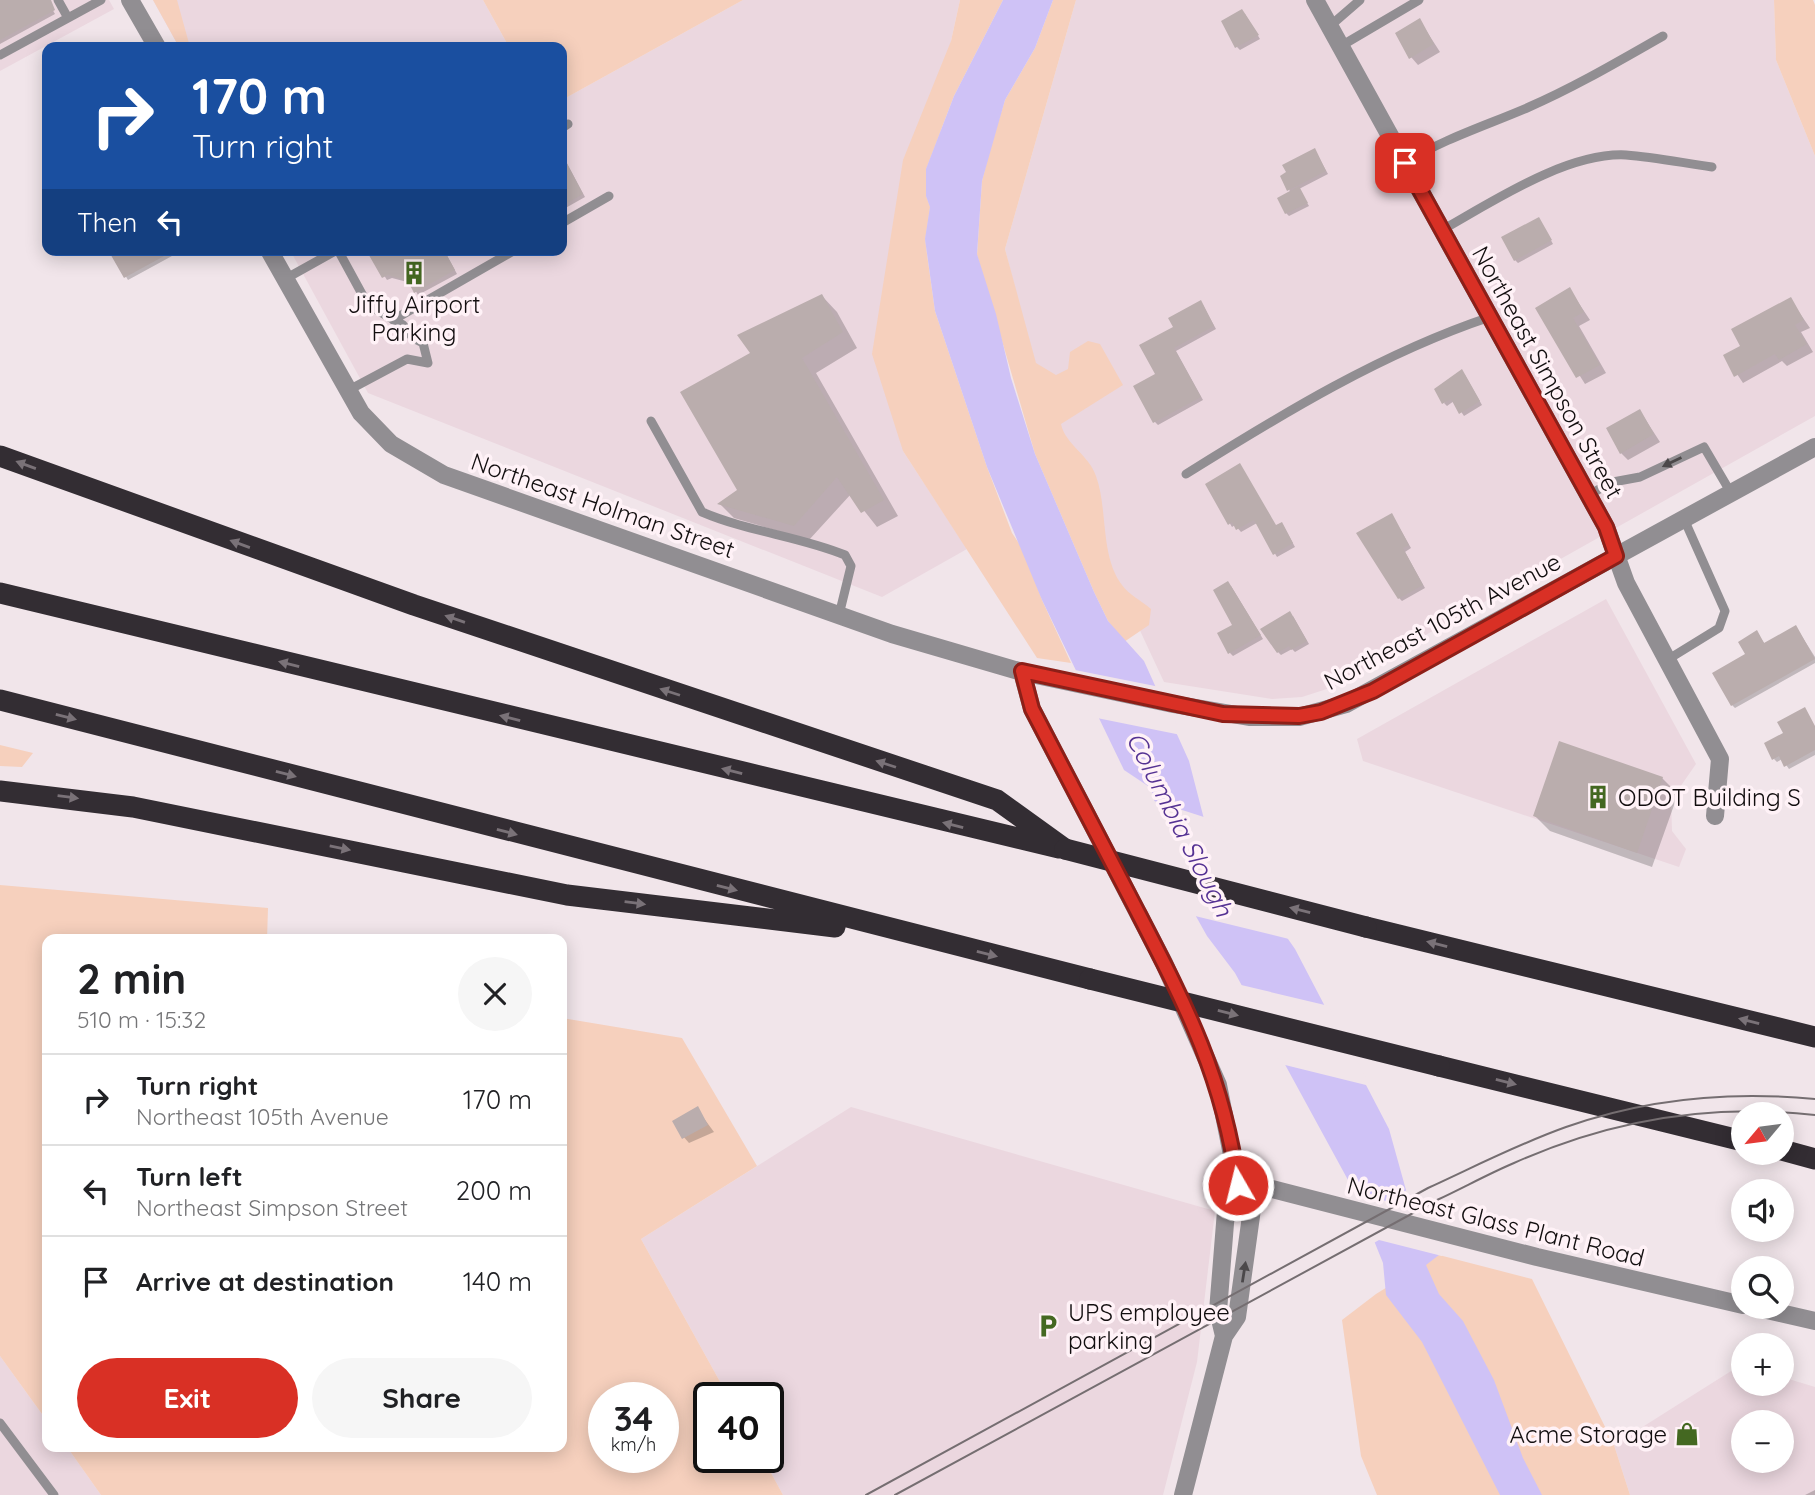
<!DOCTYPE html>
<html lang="en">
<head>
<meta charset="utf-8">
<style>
	body { margin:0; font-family:Quicksand,sans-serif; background:#f6f6f6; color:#202124; height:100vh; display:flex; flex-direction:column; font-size:26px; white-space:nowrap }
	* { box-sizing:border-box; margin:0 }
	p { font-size:23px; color:#757577 }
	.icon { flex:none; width:38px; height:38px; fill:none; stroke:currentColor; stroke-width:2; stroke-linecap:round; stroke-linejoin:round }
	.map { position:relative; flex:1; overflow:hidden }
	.panel { position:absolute; left:42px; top:934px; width:525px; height:518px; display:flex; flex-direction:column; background:#fff; border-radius:14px; box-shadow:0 4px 18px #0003 }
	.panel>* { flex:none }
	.hud { position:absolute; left:42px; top:42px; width:525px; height:214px; border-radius:14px; box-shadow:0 4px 18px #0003; background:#1a4fa0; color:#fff; overflow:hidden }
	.needle { width:46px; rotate:241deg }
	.buttons { position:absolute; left:1731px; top:1102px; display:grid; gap:14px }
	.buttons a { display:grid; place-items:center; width:63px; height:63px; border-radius:50%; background:#fff; box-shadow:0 4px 18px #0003; font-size:35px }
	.speed { position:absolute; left:588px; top:1382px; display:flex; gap:14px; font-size:35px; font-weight:700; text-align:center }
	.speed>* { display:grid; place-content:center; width:91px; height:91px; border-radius:50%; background:#fff; box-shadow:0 4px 18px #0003; line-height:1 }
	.speed small { font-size:18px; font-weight:400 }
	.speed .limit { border:4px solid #111; border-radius:10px; background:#fff; color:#111 }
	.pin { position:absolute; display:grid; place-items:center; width:60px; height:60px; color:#fff; margin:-30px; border-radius:14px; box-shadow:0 4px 10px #0006 }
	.me { position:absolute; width:77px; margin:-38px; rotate:352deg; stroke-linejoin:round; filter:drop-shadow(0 0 5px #0008) }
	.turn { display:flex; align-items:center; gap:24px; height:147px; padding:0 35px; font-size:32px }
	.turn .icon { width:91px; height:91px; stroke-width:2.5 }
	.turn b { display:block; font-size:49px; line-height:60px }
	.then { display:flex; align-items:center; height:66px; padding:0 35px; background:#0003; gap:14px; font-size:26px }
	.round { display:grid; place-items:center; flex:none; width:74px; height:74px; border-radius:37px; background:#f6f6f6 }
	.head { display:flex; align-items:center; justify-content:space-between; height:119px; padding:0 35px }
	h1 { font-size:42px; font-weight:700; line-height:52px }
	.cta { display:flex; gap:14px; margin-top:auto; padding:14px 35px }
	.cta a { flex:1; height:80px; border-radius:42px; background:#d93025; color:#fff; font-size:28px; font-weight:700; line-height:80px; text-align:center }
	.cta a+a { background:#f6f6f6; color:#202124 }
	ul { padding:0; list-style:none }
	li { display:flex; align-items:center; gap:21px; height:91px; padding:0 35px; border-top:2px solid #e0e0e0 }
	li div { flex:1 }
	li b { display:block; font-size:26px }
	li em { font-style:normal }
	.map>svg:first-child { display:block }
	.built { fill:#ebd7df; fill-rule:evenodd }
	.green { fill:#f6d0bd; fill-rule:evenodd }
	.water { fill:#cfc2f6 }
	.pier { fill:#f1e5ea }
	.shadow { fill:#0003 }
	.building { fill:#baadad }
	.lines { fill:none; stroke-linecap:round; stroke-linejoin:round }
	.service { stroke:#918e92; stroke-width:9 }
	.minor { stroke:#918e92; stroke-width:18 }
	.tertiary { stroke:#918e92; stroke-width:18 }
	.motorway { stroke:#332d33; stroke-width:21 }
	.tram { stroke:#756e71; stroke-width:2 }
	.motorway-bridge { stroke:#332d33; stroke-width:21 }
	.oneway { fill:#4b484a }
	.oneway2 { fill:#7a7278 }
	.route-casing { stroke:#8d1f18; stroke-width:18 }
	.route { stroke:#d93025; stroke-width:12 }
	.labels { text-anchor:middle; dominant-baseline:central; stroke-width:7; stroke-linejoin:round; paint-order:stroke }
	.poi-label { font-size:24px; fill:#120e0f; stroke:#fff2f7; text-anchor:start }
	.street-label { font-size:24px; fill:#120e0f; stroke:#fff2f7 }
	.water-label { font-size:26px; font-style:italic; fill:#553293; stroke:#fff2f7 }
</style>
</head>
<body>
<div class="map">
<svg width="1815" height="1495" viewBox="0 0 1815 1495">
	<rect width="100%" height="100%" fill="#f1e5ea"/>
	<path class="built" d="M0 0H109L114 9 0 71Z
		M153 0H483L509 47H179Z
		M743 0H960L951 41 903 451 967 549 882 597 368 393 290 250H562V100Z
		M1076 0H1774L1776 60 1815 156V416L1333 687 1302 697 1272 699 1164 682 1108 562 1043 399 1005 249Z
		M1606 599 1696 764 1671 800 1672 831 1686 849 1679 867 1363 761 1357 739Z
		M851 1107 1215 1211 1197 1362 1163 1495H783L763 1458H768V1398H729L641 1239Z
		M0 1356 47 1421V1447H67L101 1495H0Z
		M1739 1366 1743 1367V1384H1782V1377L1815 1387V1495H1630L1614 1445ZM1743 1423H1782V1461H1743Z"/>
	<path class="green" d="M153 0H177L190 47H179Z
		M483 0H743L562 100V47H509Z
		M960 0H1003L954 96 926 169V196L930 207 925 240 935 311 987 467 1012 533 1024 551 1042 600 1071 663 1037 658 903 451 872 354 903 160 951 41Z
		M1053 0H1076L1005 249 1036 363 1056 375 1068 369 1070 352 1088 341 1100 344 1123 385 1061 424C1065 444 1089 455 1096 476 1108 509 1100 556 1122 585 1128 594 1142 601 1151 609L1149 625 1124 642 1108 621 1094 592 1035 454 977 255 982 181 991 145 1005 100 1035 48Z
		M1774 0H1813L1815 5V156L1776 60Z
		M0 745 33 753 22 767 0 766Z
		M0 885 268 908 267 940H47V1421L0 1356Z
		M562 1018 682 1038 757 1166 641 1239 729 1398H709V1458H763L783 1495H101L67 1447H562ZM604 1398H663V1458H604Z
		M1439 1255 1532 1279 1614 1445 1630 1495H1377L1361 1456 1342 1320 1376 1294Z"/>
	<path class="water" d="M1003 0H1053L1035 48 1005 100 982 181 977 254 996 314 1011 378 1035 454 1094 592 1108 621 1144 661 1189 761 1204 819 1295 949 1389 1129 1406 1190 1439 1255 1426 1265 1439 1294 1463 1321 1494 1380 1523 1458 1542 1495H1500L1422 1342 1386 1295 1383 1263 1354 1191 1235 973 1207 936 1174 877 1151 788 1124 770 1042 600 987 467 935 311 925 239 930 207 926 196V169L954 96Z"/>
	<path class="pier" d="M1070 669 1160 687 1181 735 1092 717Z
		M1151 800 1207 818 1293 940 1191 915 1170 878Z
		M1237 984 1329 1006 1370 1086 1281 1064Z
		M1409 1189 1442 1254V1256L1379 1240 1372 1244 1351 1192 1386 1201Z"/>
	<path class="shadow" d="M0 0H47L55 14 0 44Z
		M1245 14 1260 39 1240 50 1237 47Z
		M1420 21 1440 52 1418 65 1411 57Z
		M562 154 585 197 562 210Z
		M1317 154 1328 174 1299 189 1309 206 1289 216 1286 213 1291 192 1289 190Z
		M1541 222 1553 244 1518 263 1515 260Z
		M110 250H183L128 280Z
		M368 250H444L457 274 418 295 411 283 392 278 387 280Z
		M1570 290 1590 320 1579 326 1606 373 1585 384 1537 308Z
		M822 296 837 312 857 348 816 373 898 516 877 527 851 494 809 540 734 518 720 504 739 490 753 353Z
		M1790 299 1810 328 1801 332 1813 352 1787 366 1782 361 1743 383 1725 356 1742 346Z
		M1203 305 1216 329 1176 351 1203 400 1158 425 1155 422 1157 375 1175 327Z
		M1465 375 1482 405 1464 416 1454 401 1447 406 1444 403Z
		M1640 411 1660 442 1628 460 1621 453Z
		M1207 485 1277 527H1284L1295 547 1277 557 1257 523 1241 532 1235 525 1232 527Z
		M1392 515 1411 548 1405 552 1425 588 1402 601 1399 598Z
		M1231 586 1263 639 1233 656 1230 653 1235 625Z
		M1293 616 1309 644 1295 652 1292 649 1281 655 1278 652Z
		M1796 627 1815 657V663L1735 708 1732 705 1757 633 1765 644Z
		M1815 726V755L1789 769 1782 759 1777 762 1774 759 1785 734Z
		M1662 778 1678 794 1652 867 1550 831 1535 816Z
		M697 1109 714 1132 689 1143 682 1135Z
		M1815 1490V1495H1805Z"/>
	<path class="building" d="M0 0H51L55 10 0 40Z
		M1242 9 1259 35 1235 48 1221 21Z
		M1420 18 1434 44 1409 59 1395 33Z
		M1315 148 1326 171 1287 191 1280 176 1286 172 1282 165Z
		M562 154 583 194 562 206Z
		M1299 186 1308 203 1285 214 1277 198Z
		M1539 217 1552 240 1514 261 1501 237Z
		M108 250H175L124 278Z
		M366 250H444L455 270 414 293 408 281 388 275 382 278Z
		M1570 287 1584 312 1573 318 1600 365 1576 378 1535 308Z
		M822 294 843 332 802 358 884 500 861 513 837 477 794 526 717 504 737 490 680 392 750 353 737 335Z
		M1791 297 1804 320 1795 325 1807 344 1779 360 1775 354 1734 377 1723 355 1740 346 1731 329Z
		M1201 300 1214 326 1174 348 1201 397 1153 423 1133 386 1155 374 1139 345 1173 327 1168 318Z
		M1462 369 1480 401 1459 414 1451 399 1442 404 1434 389Z
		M1640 409 1654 434 1620 454 1606 428Z
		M1240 463 1276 525 1282 522 1293 543 1273 555 1254 520 1236 530 1232 522 1228 525 1205 484Z
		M1392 513 1409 545 1403 548 1423 585 1398 599 1356 533Z
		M1228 581 1261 635 1228 654 1217 633 1232 625 1213 590Z
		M1290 611 1307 641 1291 650 1289 646 1277 653 1260 629Z
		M1796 625 1815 659 1731 706 1712 673 1745 654 1738 642 1757 630 1764 643Z
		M1805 707 1815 726V750L1784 767 1779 756 1772 760 1764 743 1783 733 1777 722Z
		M1559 741 1663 777 1637 853 1533 816Z
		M698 1106 708 1125 682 1139 672 1121Z"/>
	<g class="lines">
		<path class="service" d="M68 18 101 0
			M1330 26 1360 0
			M1341 46 1419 0
			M0 55 68 18 58 0
			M562 128 568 124
			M1405 163C1445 138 1485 126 1529 107 1575 87 1619 61 1663 36
			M562 223 609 196
			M1442 230C1492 202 1567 152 1626 155 1654 157 1683 163 1712 167
			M338 250 368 305 403 325 413 338 423 343 428 363
			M285 279 337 250
			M393 320 515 250
			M347 391 407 359 428 363
			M651 421 702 512C749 532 799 536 845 555L851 566 839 615
			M1186 474C1282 414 1382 353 1490 317
			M1588 495 1613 482 1640 477 1704 447 1731 493
			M1667 660 1719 628 1725 611 1684 519
			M0 1423 54 1495"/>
		<path class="minor" d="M1315 0 1606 527 1626 583 1720 759 1715 816
			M1238 1185 1272 1189 1537 1257 1743 1305
			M1754 1307 1815 1321"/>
		<path class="tertiary" d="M130 0 157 47
			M269 250 361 413 391 444 444 475 892 634 1022 672 1173 704 1249 717H1299L1346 704 1815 447
			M1022 672 1032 709 1164 963 1218 1085 1238 1185 1252 1209 1237 1317 1224 1336 1183 1495
			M1224 1336 1218 1311 1226 1211 1238 1185"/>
		<path class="motorway" d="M0 456 414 605 997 800 1065 849
			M0 593 1059 848
			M0 700 1090 979
			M0 791 133 807 567 895 835 927
			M1366 927 1815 1037
			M1439 1066 1743 1141
			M1782 1150 1815 1159"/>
		<path class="tram" d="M866 1495 1428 1188C1474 1167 1518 1144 1566 1127 1645 1099 1731 1091 1815 1099
			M895 1495 1437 1200C1463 1188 1488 1174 1514 1163 1610 1120 1711 1103 1815 1115"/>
		<path class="motorway-bridge" d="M1065 849 1366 927
			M1090 979 1439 1066"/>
	</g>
	<defs><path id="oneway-solid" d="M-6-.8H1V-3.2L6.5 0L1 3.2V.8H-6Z" transform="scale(1.75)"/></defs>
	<g class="oneway">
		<use href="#oneway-solid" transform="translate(1672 462) rotate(154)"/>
		<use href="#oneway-solid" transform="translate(1244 1272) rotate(-81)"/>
	</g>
	<g class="oneway2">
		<use href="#oneway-solid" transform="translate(26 465) rotate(-160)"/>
		<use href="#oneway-solid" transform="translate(240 544) rotate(-160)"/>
		<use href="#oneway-solid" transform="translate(455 619) rotate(-161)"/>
		<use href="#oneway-solid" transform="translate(289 664) rotate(-166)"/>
		<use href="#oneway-solid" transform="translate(670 692) rotate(-162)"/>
		<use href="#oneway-solid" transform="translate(66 717) rotate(14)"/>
		<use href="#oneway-solid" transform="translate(510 718) rotate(-166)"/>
		<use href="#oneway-solid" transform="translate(886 764) rotate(-162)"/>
		<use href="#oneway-solid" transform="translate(732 771) rotate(-166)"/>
		<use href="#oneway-solid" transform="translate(286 774) rotate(15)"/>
		<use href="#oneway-solid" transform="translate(68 797) rotate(7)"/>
		<use href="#oneway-solid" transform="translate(953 825) rotate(-166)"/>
		<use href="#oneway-solid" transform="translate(507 832) rotate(15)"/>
		<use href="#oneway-solid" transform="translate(340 848) rotate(11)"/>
		<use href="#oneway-solid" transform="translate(727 888) rotate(14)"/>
		<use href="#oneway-solid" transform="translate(635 903) rotate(7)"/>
		<use href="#oneway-solid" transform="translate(1300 910) rotate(-166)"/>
		<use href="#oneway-solid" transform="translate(1437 944) rotate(-166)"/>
		<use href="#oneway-solid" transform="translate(987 954) rotate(14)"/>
		<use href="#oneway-solid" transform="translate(1228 1013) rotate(14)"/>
		<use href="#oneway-solid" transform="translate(1749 1021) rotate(-166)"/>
		<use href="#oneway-solid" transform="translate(1506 1082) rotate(14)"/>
	</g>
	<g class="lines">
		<g class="route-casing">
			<path id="route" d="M1238 1185C1223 1074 1183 1000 1133 903 1099 838 1066 774 1032 709L1022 671 1223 714 1299 716 1321 712 1373 691 1616 556 1606 527 1405 163"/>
		</g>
		<use href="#route" class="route"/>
	</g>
	<defs>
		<g id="building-bare" transform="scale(1.89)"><path d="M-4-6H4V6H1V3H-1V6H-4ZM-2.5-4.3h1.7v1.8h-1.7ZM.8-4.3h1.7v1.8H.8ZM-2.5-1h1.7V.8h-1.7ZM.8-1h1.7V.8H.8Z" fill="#446821" stroke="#fff2f7" stroke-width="2.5" paint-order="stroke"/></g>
		<g id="parking-bare" transform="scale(1.89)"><path d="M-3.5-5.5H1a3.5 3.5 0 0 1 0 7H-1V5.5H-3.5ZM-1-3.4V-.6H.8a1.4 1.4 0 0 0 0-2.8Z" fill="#446821" stroke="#fff2f7" stroke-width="2.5" paint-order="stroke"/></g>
		<g id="shop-bare" transform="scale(1.89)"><path d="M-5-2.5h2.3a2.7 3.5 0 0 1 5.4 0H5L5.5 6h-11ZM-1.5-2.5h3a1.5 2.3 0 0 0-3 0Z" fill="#446821" stroke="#fff2f7" stroke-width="2.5" paint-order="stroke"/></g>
	</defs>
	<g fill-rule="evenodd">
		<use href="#building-bare" x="414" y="273"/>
		<use href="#building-bare" x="1598" y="797"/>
		<use href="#parking-bare" x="1048" y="1326"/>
		<use href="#shop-bare" x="1687" y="1434"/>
	</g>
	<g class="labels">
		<g class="poi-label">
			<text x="414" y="304" text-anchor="middle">Jiffy Airport<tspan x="414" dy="28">Parking</tspan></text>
			<text x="1618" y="797">ODOT Building S</text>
			<text x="1068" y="1312">UPS employee<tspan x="1068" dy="28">parking</tspan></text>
			<text x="1667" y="1434" text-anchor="end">Acme Storage</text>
		</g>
		<g class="street-label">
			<text transform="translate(1548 372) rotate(61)">Northeast Simpson Street</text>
			<text transform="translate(603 505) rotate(19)">Northeast Holman Street</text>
			<text transform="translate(1442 621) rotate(-28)">Northeast 105th Avenue</text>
			<text transform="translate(1496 1221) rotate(14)">Northeast Glass Plant Road</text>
		</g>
		<g class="water-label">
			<text transform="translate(1180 824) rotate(63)">Columbia Slough</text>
		</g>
	</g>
</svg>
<div class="buttons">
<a><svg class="needle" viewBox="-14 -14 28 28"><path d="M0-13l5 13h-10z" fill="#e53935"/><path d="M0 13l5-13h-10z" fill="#757577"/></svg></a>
<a><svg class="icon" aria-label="sound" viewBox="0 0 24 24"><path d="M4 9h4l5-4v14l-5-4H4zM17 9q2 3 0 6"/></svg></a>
<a><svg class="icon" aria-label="search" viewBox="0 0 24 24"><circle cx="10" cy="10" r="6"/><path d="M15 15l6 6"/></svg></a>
<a>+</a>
<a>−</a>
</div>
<div class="speed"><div>34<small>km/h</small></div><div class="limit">40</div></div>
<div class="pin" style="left:1405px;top:163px;background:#d93025"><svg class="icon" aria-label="arrive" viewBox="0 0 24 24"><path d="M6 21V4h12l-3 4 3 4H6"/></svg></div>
<svg class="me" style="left:1238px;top:1185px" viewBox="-20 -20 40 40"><circle r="17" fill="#d93025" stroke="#fff" stroke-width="3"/><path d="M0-11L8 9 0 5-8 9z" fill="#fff"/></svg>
<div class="hud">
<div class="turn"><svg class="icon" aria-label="right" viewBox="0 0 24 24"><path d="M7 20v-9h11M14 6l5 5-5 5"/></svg><div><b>170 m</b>Turn right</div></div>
<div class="then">Then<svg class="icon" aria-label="left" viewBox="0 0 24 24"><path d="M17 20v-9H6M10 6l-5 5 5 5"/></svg></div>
</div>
<section class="panel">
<div class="head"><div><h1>2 min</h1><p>510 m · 15:32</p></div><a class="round"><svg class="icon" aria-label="close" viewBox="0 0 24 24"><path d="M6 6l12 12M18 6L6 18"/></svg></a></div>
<ul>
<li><svg class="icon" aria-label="right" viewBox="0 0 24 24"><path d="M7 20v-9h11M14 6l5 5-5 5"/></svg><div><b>Turn right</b><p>Northeast 105th Avenue</p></div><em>170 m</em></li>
<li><svg class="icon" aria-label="left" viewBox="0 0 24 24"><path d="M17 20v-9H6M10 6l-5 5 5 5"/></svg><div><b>Turn left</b><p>Northeast Simpson Street</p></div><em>200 m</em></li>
<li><svg class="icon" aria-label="arrive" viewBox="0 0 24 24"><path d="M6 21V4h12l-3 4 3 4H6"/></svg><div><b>Arrive at destination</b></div><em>140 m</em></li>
</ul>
<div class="cta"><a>Exit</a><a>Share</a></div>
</section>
</div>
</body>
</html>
